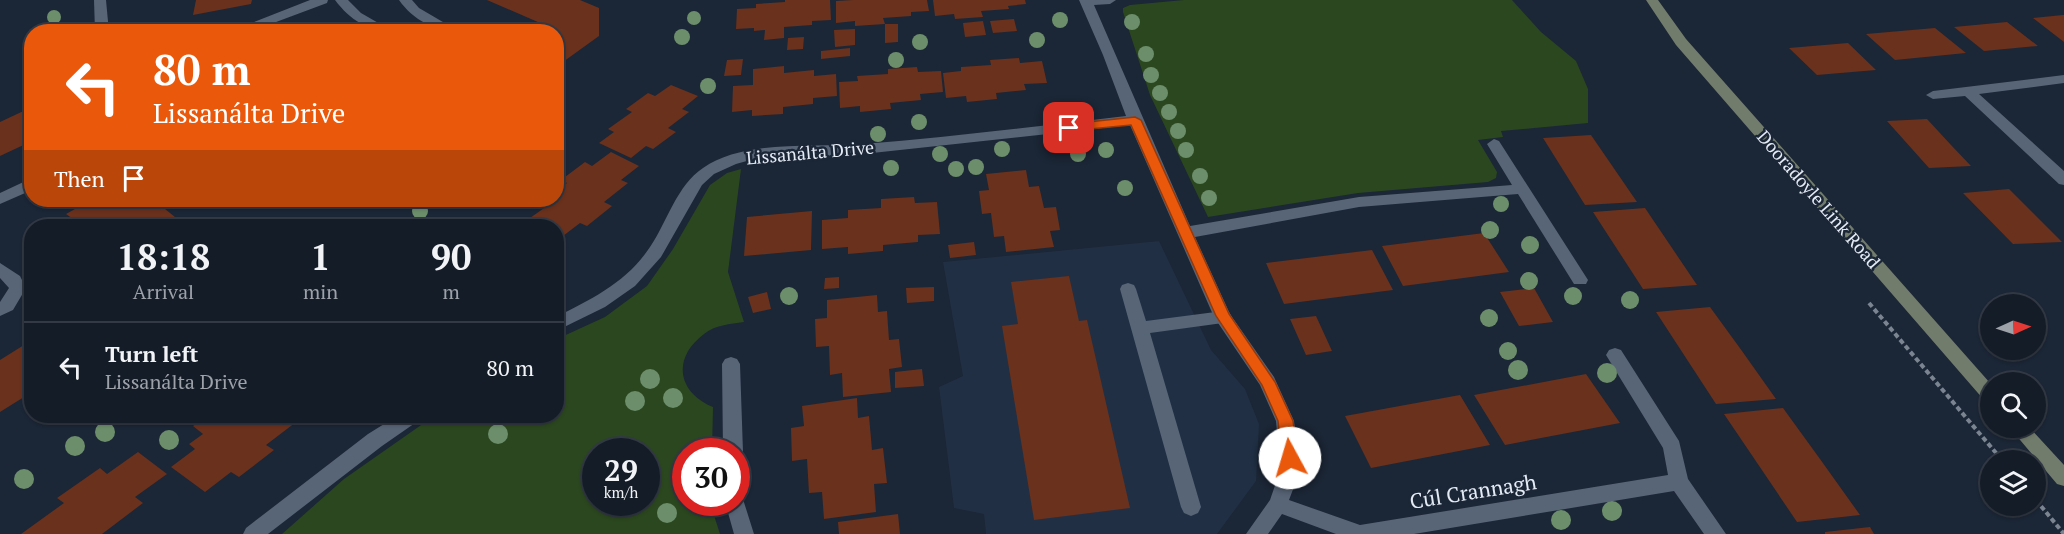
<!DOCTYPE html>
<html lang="en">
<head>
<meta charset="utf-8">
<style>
	body { margin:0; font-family:"PT Serif",serif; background:#212934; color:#f1f3f6; height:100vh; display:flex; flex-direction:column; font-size:22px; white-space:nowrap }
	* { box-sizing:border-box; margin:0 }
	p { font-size:20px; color:#9da1a8 }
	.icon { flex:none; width:33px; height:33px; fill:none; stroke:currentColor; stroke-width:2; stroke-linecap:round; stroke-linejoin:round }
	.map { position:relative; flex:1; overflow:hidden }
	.drawer { position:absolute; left:24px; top:219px; width:540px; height:204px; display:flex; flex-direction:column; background:#141c28; border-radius:24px; box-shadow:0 2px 4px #0004,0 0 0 2px #333a45 }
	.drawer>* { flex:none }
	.top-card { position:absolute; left:24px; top:24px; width:540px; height:183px; border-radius:24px; box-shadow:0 2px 4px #0004,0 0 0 2px #333a45; background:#ea580c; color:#fff; overflow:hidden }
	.needle { width:39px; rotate:87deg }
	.tools { position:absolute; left:1980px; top:294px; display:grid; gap:12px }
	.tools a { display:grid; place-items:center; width:66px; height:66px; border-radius:50%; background:#141c28; box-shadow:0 2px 4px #0004,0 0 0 2px #333a45; font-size:30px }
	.speed { position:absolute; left:582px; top:438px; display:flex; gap:12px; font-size:30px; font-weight:700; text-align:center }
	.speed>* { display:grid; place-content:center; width:78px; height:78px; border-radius:50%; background:#141c28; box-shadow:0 2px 4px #0004,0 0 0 2px #333a45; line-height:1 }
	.speed small { font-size:15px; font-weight:400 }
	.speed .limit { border:9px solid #d22; background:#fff; color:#111 }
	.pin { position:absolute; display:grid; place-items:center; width:51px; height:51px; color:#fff; margin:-26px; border-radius:12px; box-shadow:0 3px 9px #0006 }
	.me { position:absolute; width:66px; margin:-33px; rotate:354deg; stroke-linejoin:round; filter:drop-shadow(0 0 4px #0008) }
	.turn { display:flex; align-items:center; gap:21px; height:126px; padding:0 30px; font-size:27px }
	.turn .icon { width:78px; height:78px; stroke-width:2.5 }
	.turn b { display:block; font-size:42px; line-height:51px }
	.then { display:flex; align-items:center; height:57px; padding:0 30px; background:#0003; gap:12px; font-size:22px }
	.eta { display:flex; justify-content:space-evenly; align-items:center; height:102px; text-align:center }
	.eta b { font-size:36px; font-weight:800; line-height:42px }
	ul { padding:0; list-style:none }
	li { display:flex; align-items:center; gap:18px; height:90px; padding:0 30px; border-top:2px solid #333a45 }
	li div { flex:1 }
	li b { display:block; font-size:22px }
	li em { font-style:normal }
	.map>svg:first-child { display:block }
	.built { fill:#202f44 }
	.green { fill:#2b471f; fill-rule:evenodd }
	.building { fill:#6a311c }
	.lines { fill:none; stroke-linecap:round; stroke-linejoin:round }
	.path { stroke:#7b8491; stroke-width:4; stroke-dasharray:5 3; stroke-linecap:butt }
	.service { fill:#586577; fill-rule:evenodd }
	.minor { fill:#586577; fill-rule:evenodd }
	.secondary { fill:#727c6c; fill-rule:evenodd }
	.tree { fill:#6c8e6b }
	.route { fill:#ea580c; stroke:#983908; stroke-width:1.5 }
	.labels { text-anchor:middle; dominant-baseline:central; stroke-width:5; stroke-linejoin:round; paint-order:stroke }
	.street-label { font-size:18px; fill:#e3ebf5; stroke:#1b2636 }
	.near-street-label { font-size:21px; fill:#e3ebf5; stroke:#1b2636 }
</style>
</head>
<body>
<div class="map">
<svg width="2064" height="534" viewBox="0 0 2064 534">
	<rect width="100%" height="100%" fill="#1b2636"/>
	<path class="built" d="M1159 241 1211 350 1245 389 1259 424 1256 481 1217 534H986L984 514 954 508 939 387 963 376 943 262Z"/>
	<path class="green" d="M1184 0H1512L1541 32 1576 61 1588 89V123L1501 131 1503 137 1478 140 1497 172 1496 178 1488 182 1358 193 1208 217 1150 95 1123 12V8L1130 5Z
		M741 169 728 272 744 322C730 324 715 325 704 334 672 358 677 392 713 407L712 451 686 452V502L710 503 720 534H282L344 479 434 416H556L557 339 605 317 647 286 673 249 710 185 727 173ZM596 452H646V502H596Z"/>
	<path class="building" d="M196 0H252L251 4 193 15Z
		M487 0H580L599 8V36L556 67V32H546L547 26Z
		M785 0H830L831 20 812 21V25L784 27V38L764 40 765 30 754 31V28L736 29 737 9 756 8V4L785 2Z
		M853 0H927L929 11 911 12V16L883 18 885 24 855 26V21L836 23V1Z
		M933 0H1025L1026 4 1008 6 1009 9 981 11 983 17 955 19 954 14 935 16Z
		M2064 15V42L2033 18 2063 15Z
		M1014 19 1017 31 993 33 990 21Z
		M983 21 986 35 965 37 963 23Z
		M2007 22 2038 46 1984 51 1954 27Z
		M885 24H898V42L885 43Z
		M1935 28 1966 53 1895 60 1866 34Z
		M855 29V45L835 47 834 30Z
		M804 37 803 49 787 50 788 38Z
		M1848 43 1876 70 1817 75 1789 48Z
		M850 48V56L821 59V51Z
		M1019 58 1020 63 1042 61 1047 83 1024 84 1026 90 996 93 997 99 967 102 966 96 946 98 943 73 961 71V67L991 65 990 60Z
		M743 59 741 75 724 76 727 60Z
		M784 66V73L814 70V76L836 74 837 96 813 98V104L783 107V114L752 116V110L732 112 733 86 753 85V69Z
		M917 67 918 72 941 71 943 92 920 94 921 100 890 103 891 109 860 112V106L840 108 839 82 858 81 857 76 888 74V69Z
		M671 85 698 96 682 109 689 112 668 128 676 132 653 149 646 146 631 158 599 143 614 132 608 129 632 112 626 109 648 93 655 96Z
		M32 107V141L0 156V122Z
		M1927 119 1951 145 1971 166 1929 168 1887 121Z
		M1591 135 1613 167 1637 202 1585 205 1543 138Z
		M611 152 639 166 621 180 628 183 604 202 612 206 587 226 580 223 563 236 556 232V226H545L530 218 547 206 540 203 545 200H556V191L567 183 561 180 585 162 592 166Z
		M1026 170 1029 187 1039 186 1044 208 1056 207 1060 230 1050 231 1054 247 1006 252 1004 236 994 237 991 213 982 214 979 191 989 190 986 174Z
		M2009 189 2062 242 2013 244 1963 193Z
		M914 197 915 203 937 202 940 234 918 235V242L883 245V251L848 254V247L822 249V220L848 218V210L881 208V199Z
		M91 200H154L186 226H83L66 214Z
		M1645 208 1670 245 1697 285 1643 289 1593 212Z
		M812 211 811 250 744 256 747 217Z
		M1484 233 1509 272 1403 286 1382 246Z
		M974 242 976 255 950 258 948 245Z
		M1372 250 1393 290 1284 304 1266 263Z
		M1069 276 1079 321 1087 320 1130 508 1034 520 1002 326 1018 324 1011 282Z
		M839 277V288L824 289 825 278Z
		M934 287V301L907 303 906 288Z
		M1534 288 1553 322 1519 326 1500 292Z
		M767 292 771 309 753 313 748 297Z
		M877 295 878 312 887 311 889 340 899 339 902 367 889 369 891 392 843 397 842 373 830 375 829 346 816 347 815 319 827 318V300Z
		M1710 307 1742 351 1776 399 1716 404 1656 312Z
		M1316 316 1332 351 1306 355 1290 319Z
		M32 340V392L0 412V360Z
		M922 369 924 386 895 388V372Z
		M1586 374 1620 423 1505 445 1474 395Z
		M1460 395 1490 445 1371 468 1345 416Z
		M857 398 858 418 869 416 872 450 883 448 887 483 874 484 876 512 824 519 822 492 809 493 807 459 792 461 791 428 804 426 802 406Z
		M1783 408 1820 459 1860 515 1797 522 1724 414Z
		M207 416H304L266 445 274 450 239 477 231 472 205 492 171 467 195 449 189 444 203 434 193 426Z
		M138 452 167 474 135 497 143 503 102 534H21L64 503 57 498 100 468 107 474Z
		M898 514 900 534H839L838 522Z
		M1870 527 1874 534H1825V532Z"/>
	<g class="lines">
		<path class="path" d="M1869 303 2002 460
			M2036 500 2064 534"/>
		<path class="service" d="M1128 283 1134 285 1136 289 1146 321 1223 311 1229 312 1232 317 1229 322 1223 323 1150 333 1201 507 1198 513 1191 516 1184 513 1181 507 1120 289 1122 285Z"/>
		<path class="minor" d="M94 0H106L109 32H95Z
			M310 0H328L327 3 249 32H229Z
			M335 0H348L361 13 394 32C369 32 350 20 335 0Z
			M399 0H412L419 8 460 32C436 32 413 20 399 0Z
			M1079 0H1116L1110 4 1094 5 1190 226 1359 197 1512 185 1487 144 1494 139 1499 141 1588 280 1586 284H1574L1518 194 1359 207 1195 237 1230 314 1274 377 1294 421 1300 471 1289 500 1360 525 1668 475 1663 448 1606 355 1609 350 1615 348 1621 350 1679 441 1688 479 1726 534H1704L1674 491 1414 534H1336L1282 514 1268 534H1246L1270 500 1280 471 1276 421 1260 385 1214 317 1130 125 863 154 754 159 736 164 714 174 702 185 661 257 635 286 605 307 556 331V317C592 299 627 282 650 247 667 222 677 185 703 168 745 139 814 148 863 144 951 137 1039 126 1126 116L1103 55Z
			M2064 75V83L1979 94 2064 171V185L2059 184 1965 96 1933 99 1926 95 1933 91Z
			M32 178V190L0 204V193Z
			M0 263 20 276 26 288 13 310 0 316V302L9 288 0 278Z
			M731 357 737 359 740 364 743 452 736 459V452H723L722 364 725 359Z
			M397 416H420L418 421 382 446 268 534H243L246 528 368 434Z
			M736 494 742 496 754 534H734L725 502H736Z"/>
		<path class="secondary" d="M1646 0H1658L1686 39 1990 383V402L1984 400 1676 45Z
			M2010 428H2030L2064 465V486L2057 484Z"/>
	</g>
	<g class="tree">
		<circle cx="54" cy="17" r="7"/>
		<circle cx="694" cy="18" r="7"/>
		<circle cx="1060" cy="20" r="8"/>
		<circle cx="1132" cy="22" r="8"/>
		<circle cx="682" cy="37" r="8"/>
		<circle cx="1037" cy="40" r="8"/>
		<circle cx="920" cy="42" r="8"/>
		<circle cx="1146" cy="54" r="8"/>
		<circle cx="896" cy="60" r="8"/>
		<circle cx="1151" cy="75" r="8"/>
		<circle cx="708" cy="86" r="8"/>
		<circle cx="1160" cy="93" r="8"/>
		<circle cx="1169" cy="112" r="8"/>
		<circle cx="919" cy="122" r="8"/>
		<circle cx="1178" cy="131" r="8"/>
		<circle cx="878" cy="134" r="8"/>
		<circle cx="1002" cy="149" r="8"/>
		<circle cx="1106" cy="150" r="8"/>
		<circle cx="1186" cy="150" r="8"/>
		<circle cx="940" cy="154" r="8"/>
		<circle cx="1078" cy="154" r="8"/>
		<circle cx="976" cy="167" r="8"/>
		<circle cx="891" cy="168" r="8"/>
		<circle cx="956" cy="169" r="8"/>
		<circle cx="1200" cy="176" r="8"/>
		<circle cx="1125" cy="188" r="8"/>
		<circle cx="1209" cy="198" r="8"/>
		<circle cx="1501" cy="204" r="8"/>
		<circle cx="420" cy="211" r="8"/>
		<circle cx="1490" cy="230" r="9"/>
		<circle cx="1530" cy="245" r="9"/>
		<circle cx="1529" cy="281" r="9"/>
		<circle cx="789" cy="296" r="9"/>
		<circle cx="1573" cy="296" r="9"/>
		<circle cx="1630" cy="300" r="9"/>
		<circle cx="1489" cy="318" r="9"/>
		<circle cx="1508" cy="351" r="9"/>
		<circle cx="1518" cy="370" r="10"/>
		<circle cx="1607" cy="373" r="10"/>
		<circle cx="650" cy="379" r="10"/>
		<circle cx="673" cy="398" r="10"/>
		<circle cx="635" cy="401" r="10"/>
		<circle cx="105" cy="432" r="10"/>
		<circle cx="498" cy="434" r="10"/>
		<circle cx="169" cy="440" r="10"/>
		<circle cx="75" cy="446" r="10"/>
		<circle cx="24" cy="479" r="10"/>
		<circle cx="1612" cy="511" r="10"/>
		<circle cx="667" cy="513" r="10"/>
		<circle cx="1561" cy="520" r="10"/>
	</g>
	<path class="route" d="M1135 117 1141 120 1229 314 1275 382 1293 421 1298 458 1295 463 1290 465 1284 463 1282 458 1278 421 1262 385 1216 316 1131 125 1069 131 1063 128 1069 124Z"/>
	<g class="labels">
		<g class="street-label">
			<text transform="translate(810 152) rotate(-5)">Lissanálta Drive</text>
			<text transform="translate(1819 199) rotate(49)">Dooradoyle Link Road</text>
		</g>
		<g class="near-street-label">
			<text transform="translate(1473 491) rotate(-9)">Cúl Crannagh</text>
		</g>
	</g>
</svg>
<div class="tools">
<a><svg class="needle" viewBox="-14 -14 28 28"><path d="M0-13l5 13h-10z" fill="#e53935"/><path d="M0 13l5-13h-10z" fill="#9da1a8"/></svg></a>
<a><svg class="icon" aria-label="search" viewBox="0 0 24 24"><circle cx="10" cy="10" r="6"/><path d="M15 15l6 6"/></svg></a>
<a><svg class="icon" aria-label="layers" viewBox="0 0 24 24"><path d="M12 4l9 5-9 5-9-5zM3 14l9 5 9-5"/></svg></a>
</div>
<div class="speed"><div>29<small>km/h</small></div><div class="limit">30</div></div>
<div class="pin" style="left:1069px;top:128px;background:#d93025"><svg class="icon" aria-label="arrive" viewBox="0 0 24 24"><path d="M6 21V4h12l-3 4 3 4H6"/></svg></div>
<svg class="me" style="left:1290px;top:458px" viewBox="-20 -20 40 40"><circle r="19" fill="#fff"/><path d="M0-13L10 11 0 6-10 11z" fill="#ea580c"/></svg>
<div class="top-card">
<div class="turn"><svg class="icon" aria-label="left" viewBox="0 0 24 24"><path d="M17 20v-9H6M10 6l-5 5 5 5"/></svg><div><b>80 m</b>Lissanálta Drive</div></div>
<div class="then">Then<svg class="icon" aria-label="arrive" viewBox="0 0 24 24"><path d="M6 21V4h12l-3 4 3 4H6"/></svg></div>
</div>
<section class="drawer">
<div class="eta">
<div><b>18:18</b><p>Arrival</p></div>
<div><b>1</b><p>min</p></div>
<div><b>90</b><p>m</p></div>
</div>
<ul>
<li><svg class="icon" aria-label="left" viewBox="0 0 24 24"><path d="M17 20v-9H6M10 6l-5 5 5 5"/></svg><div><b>Turn left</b><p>Lissanálta Drive</p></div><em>80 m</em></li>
</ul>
</section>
</div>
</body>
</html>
